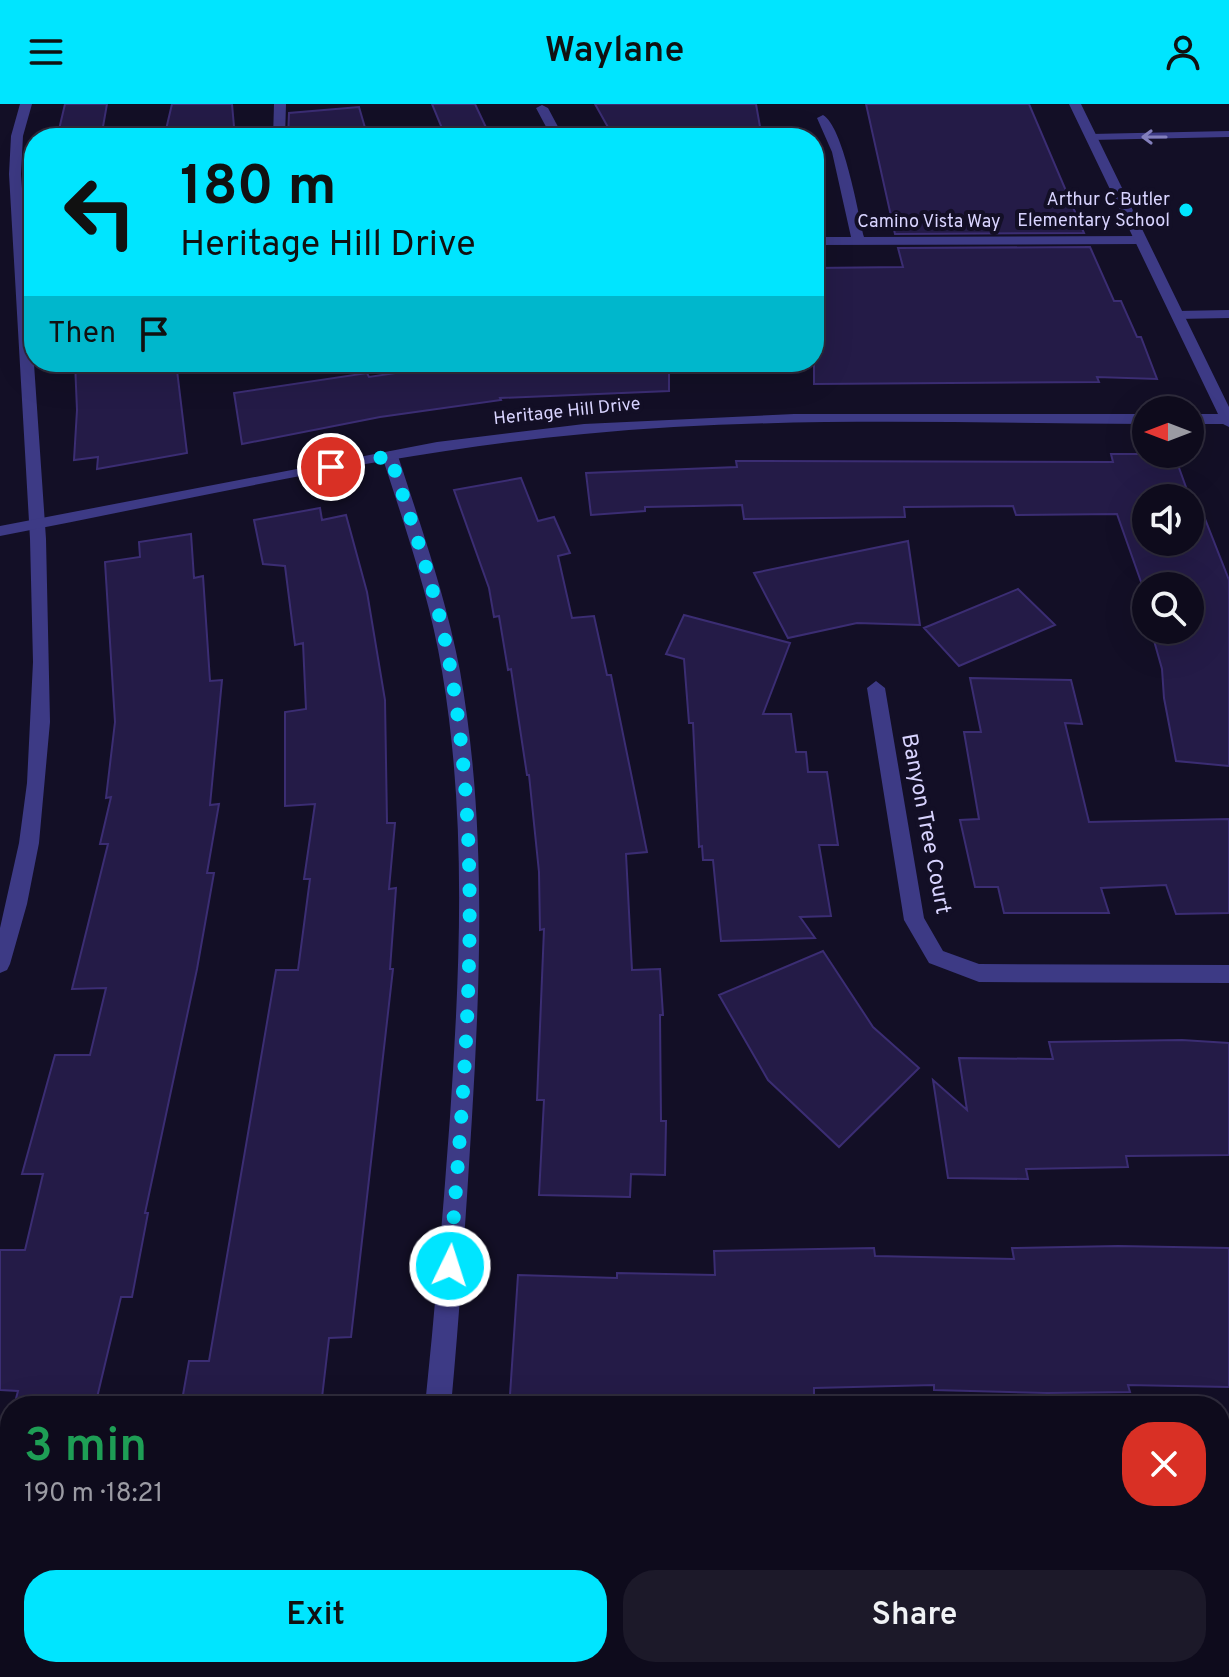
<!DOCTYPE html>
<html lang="en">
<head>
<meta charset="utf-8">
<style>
	body { margin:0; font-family:Overpass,sans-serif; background:#1c1929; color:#f1f3f6; height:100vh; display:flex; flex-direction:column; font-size:30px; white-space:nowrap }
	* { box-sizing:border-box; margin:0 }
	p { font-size:26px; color:#9b9ba3 }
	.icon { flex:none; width:44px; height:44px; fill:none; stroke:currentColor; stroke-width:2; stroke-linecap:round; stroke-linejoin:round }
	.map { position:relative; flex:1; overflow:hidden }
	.details { position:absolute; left:0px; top:1292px; width:1230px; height:282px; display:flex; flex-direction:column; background:#0e0b1c; border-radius:32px 32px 0 0; box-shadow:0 8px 32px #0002,0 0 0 2px #2e2b3b }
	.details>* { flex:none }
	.top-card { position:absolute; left:24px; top:24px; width:800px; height:244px; border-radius:32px; box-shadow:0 8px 32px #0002,0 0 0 2px #2e2b3b; background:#00e5ff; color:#111; overflow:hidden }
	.needle { width:52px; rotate:270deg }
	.tools { position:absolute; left:1132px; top:292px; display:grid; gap:16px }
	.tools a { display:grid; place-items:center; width:72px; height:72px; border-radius:50%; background:#0e0b1c; box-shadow:0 8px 32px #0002,0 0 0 2px #2e2b3b; font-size:40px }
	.pin { position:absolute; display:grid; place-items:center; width:68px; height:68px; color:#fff; margin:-34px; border:4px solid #fff; border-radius:50%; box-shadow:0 2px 8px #0007 }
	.me { position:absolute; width:88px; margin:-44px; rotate:4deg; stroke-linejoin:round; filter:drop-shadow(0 0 6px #0008) }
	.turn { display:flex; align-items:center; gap:28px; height:168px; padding:0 24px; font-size:36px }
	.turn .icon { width:104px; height:104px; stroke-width:2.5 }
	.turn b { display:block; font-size:56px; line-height:68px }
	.then { display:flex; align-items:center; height:76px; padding:0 24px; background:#0003; gap:16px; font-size:30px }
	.round { display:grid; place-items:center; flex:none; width:84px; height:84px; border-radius:32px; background:#1c1929 }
	.headline { display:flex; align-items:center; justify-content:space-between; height:136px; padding:0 24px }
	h1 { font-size:48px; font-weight:600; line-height:60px; color:#1e9e55 }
	.button { display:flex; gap:16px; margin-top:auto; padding:16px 24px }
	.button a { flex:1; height:92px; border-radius:32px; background:#00e5ff; color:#111; font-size:32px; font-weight:600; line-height:92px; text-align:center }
	.button a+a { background:#1c1929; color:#f1f3f6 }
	header { display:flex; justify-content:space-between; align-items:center; height:104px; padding:0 24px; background:#00e5ff; color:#111; font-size:36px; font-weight:600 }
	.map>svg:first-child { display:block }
	.building { fill:#241b47; stroke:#3b2d73; stroke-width:2; fill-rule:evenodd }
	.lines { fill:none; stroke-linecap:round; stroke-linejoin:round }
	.service { fill:#3d3a85; fill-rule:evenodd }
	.minor { fill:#3d3a85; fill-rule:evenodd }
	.tertiary { fill:#3d3a85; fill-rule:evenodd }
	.oneway { stroke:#837fbc }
	.route { stroke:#00e5ff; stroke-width:14; stroke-dasharray:0 25.2 }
	.poi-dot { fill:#00e5ff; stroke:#130f26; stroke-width:3 }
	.labels { text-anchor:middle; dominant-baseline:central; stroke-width:8; stroke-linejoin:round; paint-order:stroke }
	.far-poi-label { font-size:18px; fill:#d9d4ff; stroke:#130f26; text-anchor:end }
	.far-street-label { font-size:18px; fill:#d9d4ff; stroke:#130f26 }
	.street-label { font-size:22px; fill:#d9d4ff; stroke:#130f26 }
</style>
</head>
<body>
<header><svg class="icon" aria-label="menu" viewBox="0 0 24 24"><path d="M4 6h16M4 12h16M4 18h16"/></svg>Waylane<svg class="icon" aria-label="person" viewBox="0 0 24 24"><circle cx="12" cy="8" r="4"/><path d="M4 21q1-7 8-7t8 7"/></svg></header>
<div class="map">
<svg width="1229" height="1573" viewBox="0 0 1229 1573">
	<rect width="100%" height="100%" fill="#130f26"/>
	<path class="building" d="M65 0H107L101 34H57Z
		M172 0H232L235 34H164Z
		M432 0H475L491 34H446Z
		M595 0H756L762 34H708L707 27 614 34Z
		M866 0H1029L1084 129 895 130Z
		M359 3 368 34H288L289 9Z
		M1090 143 1114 197H1121L1137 233H1141L1157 275 1097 273 1099 278 814 280V164L903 163 898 144Z
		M75 258H176L187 349 97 365 98 353 74 356 77 306Z
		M502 258H669V287L500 294 501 296 380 313 242 340 234 289 367 269 369 273 429 264Z
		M1111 350H1174L1191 397H1198L1229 476V662L1176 657 1164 594 1162 565 1151 526H1190V482H1146V492L1117 410 1016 411 1013 402 904 403 905 413 744 415 742 401 645 403V407L591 411 586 369 737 363 736 357 1113 358ZM1146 394H1190V438H1146Z
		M521 374 538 417 554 413 570 449 558 452 572 514 594 512 607 571H611L647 748 626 750 632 866 660 865 663 911H660L661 1017H666L665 1071 631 1070 630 1093 539 1091 544 996H537L544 825 540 826 539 768 529 671H527L511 565 508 566 499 512 494 513 489 484 454 386Z
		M320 404 322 416 346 411 367 488 385 596 387 719H395L389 785 396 784 390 865H393L351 1233 329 1234 321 1302H181L189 1257H209L276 866H298L310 775H304L315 700 285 702V608L306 605 303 539 295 541 285 462 263 460 254 416Z
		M191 430 194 474 203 472 210 577 222 576 210 701 219 700 207 769H214L197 865 145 1109H148L132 1193H121L95 1302H14L18 1287 0 1286V1146H25L43 1070H22L55 951H90L106 884 72 885 108 740H100L111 693 106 694 115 618 105 458 140 453 139 438Z
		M908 437 920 521 857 519 788 534 754 469Z
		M1018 485 1055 521 959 562 924 524Z
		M684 511 790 539 763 610H791L796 648H806L808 668H827L838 741H819L831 812 800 813 815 834 721 837 713 756H703L702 742 699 743 693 619H689L684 555 666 550Z
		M970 574 1071 576 1082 620 1065 619 1089 718 1229 715V809L1176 810 1166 781 1101 784 1109 809H1004L998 783H975L960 716 979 715 964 628H981Z
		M823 847 873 923 919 964 839 1043 768 976 719 891Z
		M1182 936 1229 939V1051L1126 1052 1128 1063 1026 1065 1028 1075 948 1074 933 976 967 1006 959 954 1053 955 1049 938Z
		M1118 1142 1229 1144V1283L1128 1281 1130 1288 1047 1289 934 1286V1281L814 1284V1291H510L518 1171 617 1174V1169L715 1171 714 1147 874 1144 875 1152 1014 1155 1012 1144Z"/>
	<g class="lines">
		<path class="service" d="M1229 27V33L1091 36 1086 33 1091 30Z
			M1229 206V214L1177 215 1171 211 1177 207Z"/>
		<path class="minor" d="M20 0H32L23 32 21 70 46 435 50 618 39 739 27 800 10 860 7 866 0 869V824L19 739 27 679 33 558 30 435 9 70 11 32Z
			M274 0H286L285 34H273Z
			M542 1 548 4 564 34H552L536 4Z
			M823 11C843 22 858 108 864 133L1141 132 1147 136 1141 140 814 141V133H851L832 48 817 14Z
			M390 347 398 352C421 423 446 493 460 567 486 714 481 864 472 1013 466 1109 460 1206 451 1302H425C435 1206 443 1109 450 1013 460 865 467 715 442 567 430 494 405 423 382 352Z
			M876 577 885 584 924 814 943 847 979 860 1229 861V879L979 878 929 859 904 816 867 584Z
			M1220 1377H1229V1403H1220Z"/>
		<path class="tertiary" d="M1069 0H1081L1229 303V323L1223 320H1190V310H1218Z
			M794 310H1146V320C959 319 770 312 584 330 387 348 194 395 0 432V422L437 338 584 320Z"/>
	</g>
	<defs><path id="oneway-shaft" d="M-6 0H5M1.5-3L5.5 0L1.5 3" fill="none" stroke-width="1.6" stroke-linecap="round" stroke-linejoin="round" transform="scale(2)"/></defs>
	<use class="oneway" href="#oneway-shaft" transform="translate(1154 33) rotate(180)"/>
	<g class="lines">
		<path class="route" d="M331 363 390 352C413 423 439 494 451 568 485 766 465 963 450 1162"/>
	</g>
	<circle class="poi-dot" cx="1186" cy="106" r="8"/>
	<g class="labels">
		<g class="far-poi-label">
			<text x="1170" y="96">Arthur C Butler<tspan x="1170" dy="21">Elementary School</tspan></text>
		</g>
		<g class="far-street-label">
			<text x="929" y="118">Camino Vista Way</text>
			<text transform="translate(567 308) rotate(-6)">Heritage Hill Drive</text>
		</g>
		<g class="street-label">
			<text transform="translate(925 720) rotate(79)">Banyon Tree Court</text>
		</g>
	</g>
</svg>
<div class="tools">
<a><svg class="needle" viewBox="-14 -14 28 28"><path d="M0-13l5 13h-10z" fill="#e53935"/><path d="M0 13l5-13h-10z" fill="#9b9ba3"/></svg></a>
<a><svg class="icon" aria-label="sound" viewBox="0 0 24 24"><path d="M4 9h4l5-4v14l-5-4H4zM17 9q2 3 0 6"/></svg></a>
<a><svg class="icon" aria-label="search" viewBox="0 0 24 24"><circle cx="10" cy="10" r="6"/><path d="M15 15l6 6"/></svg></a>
</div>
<div class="pin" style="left:331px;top:363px;background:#d93025"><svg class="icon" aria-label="arrive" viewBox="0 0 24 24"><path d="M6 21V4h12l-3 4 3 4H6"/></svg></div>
<svg class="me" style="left:450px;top:1162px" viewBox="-20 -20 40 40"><circle r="17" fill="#00e5ff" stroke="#fff" stroke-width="3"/><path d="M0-11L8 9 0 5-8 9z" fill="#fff"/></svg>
<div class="top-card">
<div class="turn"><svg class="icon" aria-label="left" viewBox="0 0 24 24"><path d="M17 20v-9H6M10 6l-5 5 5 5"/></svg><div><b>180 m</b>Heritage Hill Drive</div></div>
<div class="then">Then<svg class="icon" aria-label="arrive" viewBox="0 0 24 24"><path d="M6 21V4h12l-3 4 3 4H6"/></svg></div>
</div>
<section class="details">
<div class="headline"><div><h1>3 min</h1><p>190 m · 18:21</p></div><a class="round" style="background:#d93025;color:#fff"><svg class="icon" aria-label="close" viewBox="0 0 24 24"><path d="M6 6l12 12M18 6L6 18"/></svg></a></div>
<div class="button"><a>Exit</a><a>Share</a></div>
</section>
</div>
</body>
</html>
